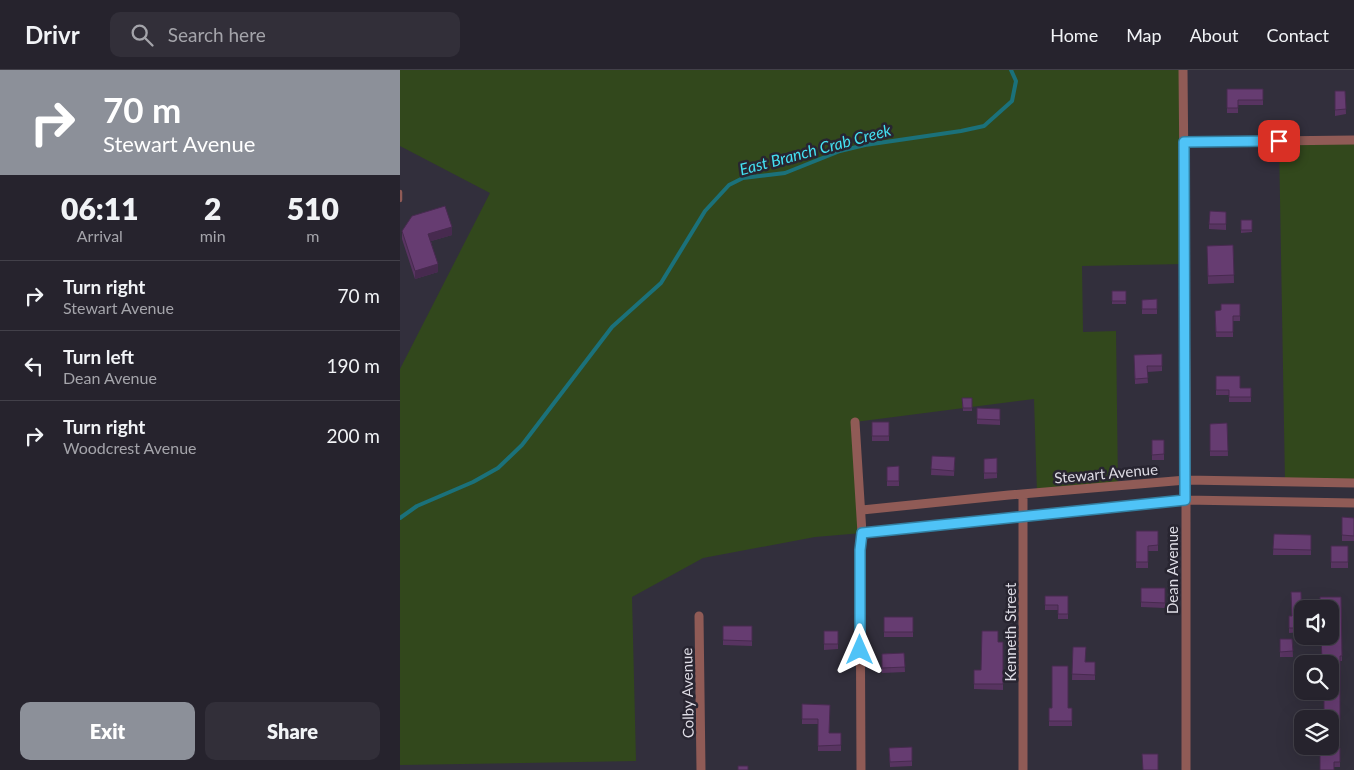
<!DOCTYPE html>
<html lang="en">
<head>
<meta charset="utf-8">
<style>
	body { margin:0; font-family:Lato,sans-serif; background:#322f39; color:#f1f3f6; height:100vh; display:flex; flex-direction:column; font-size:19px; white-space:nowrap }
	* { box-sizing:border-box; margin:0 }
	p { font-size:16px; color:#a4a4aa }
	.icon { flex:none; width:28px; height:28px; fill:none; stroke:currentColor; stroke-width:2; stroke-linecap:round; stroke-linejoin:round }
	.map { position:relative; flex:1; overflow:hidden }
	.sheet { display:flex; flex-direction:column; background:#26232d; width:400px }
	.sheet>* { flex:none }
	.top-card { background:#8c9099; color:#fff; overflow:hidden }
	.tools { position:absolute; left:894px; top:530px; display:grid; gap:10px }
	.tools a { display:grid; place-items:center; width:45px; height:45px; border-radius:10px; background:#26232d; box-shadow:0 5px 20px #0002,0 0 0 1px #424049; font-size:25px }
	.pin { position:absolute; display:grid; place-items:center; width:42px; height:42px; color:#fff; margin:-21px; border-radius:10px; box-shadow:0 2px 8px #0006 }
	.me { position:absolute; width:55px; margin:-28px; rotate:0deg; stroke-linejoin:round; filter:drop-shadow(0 0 4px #0008) }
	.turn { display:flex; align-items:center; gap:18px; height:105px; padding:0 20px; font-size:22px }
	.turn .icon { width:65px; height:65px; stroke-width:2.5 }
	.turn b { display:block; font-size:35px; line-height:42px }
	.eta { display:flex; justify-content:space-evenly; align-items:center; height:85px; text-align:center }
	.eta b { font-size:30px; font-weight:800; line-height:35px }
	.button { display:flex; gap:10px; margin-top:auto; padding:10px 20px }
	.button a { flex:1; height:58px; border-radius:10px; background:#8c9099; color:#fff; font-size:20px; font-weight:800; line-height:58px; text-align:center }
	.button a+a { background:#322f39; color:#f1f3f6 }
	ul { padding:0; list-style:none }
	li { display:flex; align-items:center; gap:15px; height:70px; padding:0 20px; border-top:1px solid #424049 }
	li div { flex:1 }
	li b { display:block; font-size:19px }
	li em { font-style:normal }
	header { display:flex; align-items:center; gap:30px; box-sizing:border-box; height:70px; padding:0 25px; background:#26232d; border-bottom:1px solid #424049 }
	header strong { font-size:24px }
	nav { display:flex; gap:28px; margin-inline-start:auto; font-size:18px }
	.search { width:350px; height:45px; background:#322f39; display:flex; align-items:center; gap:12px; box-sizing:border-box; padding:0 18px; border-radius:10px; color:#a4a4aa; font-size:19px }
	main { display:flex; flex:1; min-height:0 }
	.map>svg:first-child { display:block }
	.green { fill:#32481c }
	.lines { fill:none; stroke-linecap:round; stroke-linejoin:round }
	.stream { stroke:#1b717a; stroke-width:4 }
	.service { stroke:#905b56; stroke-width:4.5 }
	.minor { stroke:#905b56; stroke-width:9 }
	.wall { fill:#583461 }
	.shaded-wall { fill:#472a4f }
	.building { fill:#663c71; stroke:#472a4f }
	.route-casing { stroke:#337fa1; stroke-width:12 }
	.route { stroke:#4fc3f7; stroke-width:9 }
	.labels { text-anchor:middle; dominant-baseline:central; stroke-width:5; stroke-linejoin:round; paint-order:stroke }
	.street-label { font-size:15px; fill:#dedce5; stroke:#282531 }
	.water-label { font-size:16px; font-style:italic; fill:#44e1f1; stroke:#282531 }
</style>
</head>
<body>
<header>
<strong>Drivr</strong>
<div class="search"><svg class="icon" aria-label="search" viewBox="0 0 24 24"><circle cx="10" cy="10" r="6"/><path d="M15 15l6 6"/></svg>Search here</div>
<nav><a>Home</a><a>Map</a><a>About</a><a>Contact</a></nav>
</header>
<main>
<section class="sheet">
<div class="top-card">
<div class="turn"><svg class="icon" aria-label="right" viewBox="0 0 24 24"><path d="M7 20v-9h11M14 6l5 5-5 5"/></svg><div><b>70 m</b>Stewart Avenue</div></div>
</div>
<div class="eta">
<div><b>06:11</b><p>Arrival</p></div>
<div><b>2</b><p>min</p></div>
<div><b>510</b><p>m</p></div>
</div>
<ul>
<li><svg class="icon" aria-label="right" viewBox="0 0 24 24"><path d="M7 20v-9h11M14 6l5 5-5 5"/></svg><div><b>Turn right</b><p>Stewart Avenue</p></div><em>70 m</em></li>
<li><svg class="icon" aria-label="left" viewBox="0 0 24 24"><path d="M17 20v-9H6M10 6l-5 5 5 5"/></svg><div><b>Turn left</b><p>Dean Avenue</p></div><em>190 m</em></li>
<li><svg class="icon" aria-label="right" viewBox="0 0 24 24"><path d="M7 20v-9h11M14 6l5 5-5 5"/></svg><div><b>Turn right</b><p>Woodcrest Avenue</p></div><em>200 m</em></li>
</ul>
<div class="button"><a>Exit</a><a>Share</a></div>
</section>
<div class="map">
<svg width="954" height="700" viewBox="0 0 954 700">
	<rect width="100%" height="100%" fill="#322f3c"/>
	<path class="green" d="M0 0H783L784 194 682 196 683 262 716 261 718 416 637 423 634 329 455 352 462 463 415 467 303 488 232 527 236 691 0 695V299L90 123 0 76Z
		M954 70V413L885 412 879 71Z"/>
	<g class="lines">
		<path class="stream" d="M0 448 17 436 73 412 98 398 122 375 212 257 261 213 305 141 329 115 343 108 385 103 440 81 465 75 561 61 584 56 612 31 616 11 611 0"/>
		<path class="service" d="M0 122V130"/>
		<path class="minor" d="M783 0 786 325V700
			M784 72 954 70
			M455 352 462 463 460 480 461 700
			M623 424V700
			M462 440 609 425 786 410 954 413
			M462 463 785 430 954 433
			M299 546 301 700"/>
	</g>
	<path class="wall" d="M827 19H863V35H838V43H827Z
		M935 21H945L946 44 935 46Z
		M826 142V160L809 159V154Z
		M841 150H852V162L841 163Z
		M2 161 52 165 31 171 38 202 15 209 2 169Z
		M833 175 834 213 808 214 807 176Z
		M712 221H726V234H712Z
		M757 229V244H742V230Z
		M840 234V251H833V267H816L815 241 821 240Z
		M762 284V301L747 302 748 313 735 314 734 285Z
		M816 306 840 318H851V332H829V325H816Z
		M562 328H572V341H563Z
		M577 338 600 339V355L577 354Z
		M472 352H489V371H472Z
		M827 353 828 386H810V354Z
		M752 370H764V390H752Z
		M532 386 555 387 554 406 531 405Z
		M597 388V408L584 409V389Z
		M499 396V416H487V397Z
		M942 447 954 448V471H942Z
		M736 461H758V481H748V498H736Z
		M874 464 911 465V485H873Z
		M931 476H948V498H931Z
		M741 518H765V538L741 537Z
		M901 522 902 562 889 563V546H892Z
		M645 526H668V549H658V540H645Z
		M941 527 942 591H940V655H930V594H902V608H897V590H922Z
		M484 547H513V567H484Z
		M323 556H352V576L323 575Z
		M424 561H438V579L424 580Z
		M880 569H892L893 587H880Z
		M598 572H603V620L574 619V600H581Z
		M673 577 686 592H695V610H672Z
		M504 583 505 602 482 603V584Z
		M402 634 430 635 429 663H441V681H418V654H402Z
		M649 638H672V656H649Z
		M512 677V696L490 697 489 678Z
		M940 678V697H934L920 700Z"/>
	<path class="shaded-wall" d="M52 157V165L28 172V164Z
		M38 194V202L15 209V201Z"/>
	<path class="building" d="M827 19H863V30H838V38H827Z
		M935 21H945L946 39 935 40Z
		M45 136 52 157 28 164 38 194 15 201 2 161 12 146Z
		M810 141 826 142V154H809Z
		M841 150H852V160H841Z
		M833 175 834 205 808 206 807 176Z
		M712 221H726V231H712Z
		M757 229V239H742V230Z
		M821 234H840V246H833V262H816L815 241 821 240Z
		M762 284V296H747L748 308 735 309 734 285Z
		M816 306H840V318H851V327H829V320H816Z
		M562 328H572V338H563Z
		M577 338 600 339V350L577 349Z
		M472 352H489V366H472Z
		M827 353 828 381H810V354Z
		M752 370H764V384L752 385Z
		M532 386 555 387 554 401 531 399Z
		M597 388V403H584V389Z
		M499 396V411H487V397Z
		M942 447 954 448V466L942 465Z
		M736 461H758V475L748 476V492H736Z
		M874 464 911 465V480L873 479Z
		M931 476H948V492H931Z
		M741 518H765V533L741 532Z
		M891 522H901L902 558H889V546H892Z
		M645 526H668V544H658V535H645Z
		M920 527H941L942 586H940V650H930V649H924V621H930V594H902V603H897V590H922L921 566H930V539H920Z
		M484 547H513V562H484Z
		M323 556H352V571L323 570Z
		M424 561H438V574H424Z
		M582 561H598V572H603V614H574V600H581Z
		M880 569H892L893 581 880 582Z
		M673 577H686L685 592H695V605L672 604Z
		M504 583 505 597 482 598V584Z
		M652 596H668V638H672V651H649V638H652Z
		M402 634 430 635 429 663H441V675L418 676V649H402Z
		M512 677V691L490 692 489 678Z
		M920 678H940V692H934V700H920Z
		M742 684H758V700H743Z
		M338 696H348V700H338Z"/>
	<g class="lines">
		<g class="route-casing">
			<path id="route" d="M460 580V480L462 463 785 430 784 72 879 71"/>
		</g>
		<use href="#route" class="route"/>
	</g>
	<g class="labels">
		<g class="street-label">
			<text transform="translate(706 403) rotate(-5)">Stewart Avenue</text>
			<text transform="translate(772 500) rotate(-90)">Dean Avenue</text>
			<text transform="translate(610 562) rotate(-90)">Kenneth Street</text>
			<text transform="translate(287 623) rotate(-91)">Colby Avenue</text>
		</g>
		<g class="water-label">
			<text transform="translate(415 79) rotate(-15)">East Branch Crab Creek</text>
		</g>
	</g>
</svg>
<div class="tools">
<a><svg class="icon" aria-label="sound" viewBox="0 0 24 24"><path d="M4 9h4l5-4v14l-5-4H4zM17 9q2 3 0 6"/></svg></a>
<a><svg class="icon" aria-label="search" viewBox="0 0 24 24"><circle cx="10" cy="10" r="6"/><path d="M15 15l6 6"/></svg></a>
<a><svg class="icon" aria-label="layers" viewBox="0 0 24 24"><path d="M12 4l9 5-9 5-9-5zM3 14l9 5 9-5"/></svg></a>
</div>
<div class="pin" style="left:879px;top:71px;background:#d93025"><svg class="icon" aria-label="arrive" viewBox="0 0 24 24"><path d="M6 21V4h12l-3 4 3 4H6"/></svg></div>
<svg class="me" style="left:460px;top:580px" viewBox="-20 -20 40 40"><path d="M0-17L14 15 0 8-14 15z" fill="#4fc3f7" stroke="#fff" stroke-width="4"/></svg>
</div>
</main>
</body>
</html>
